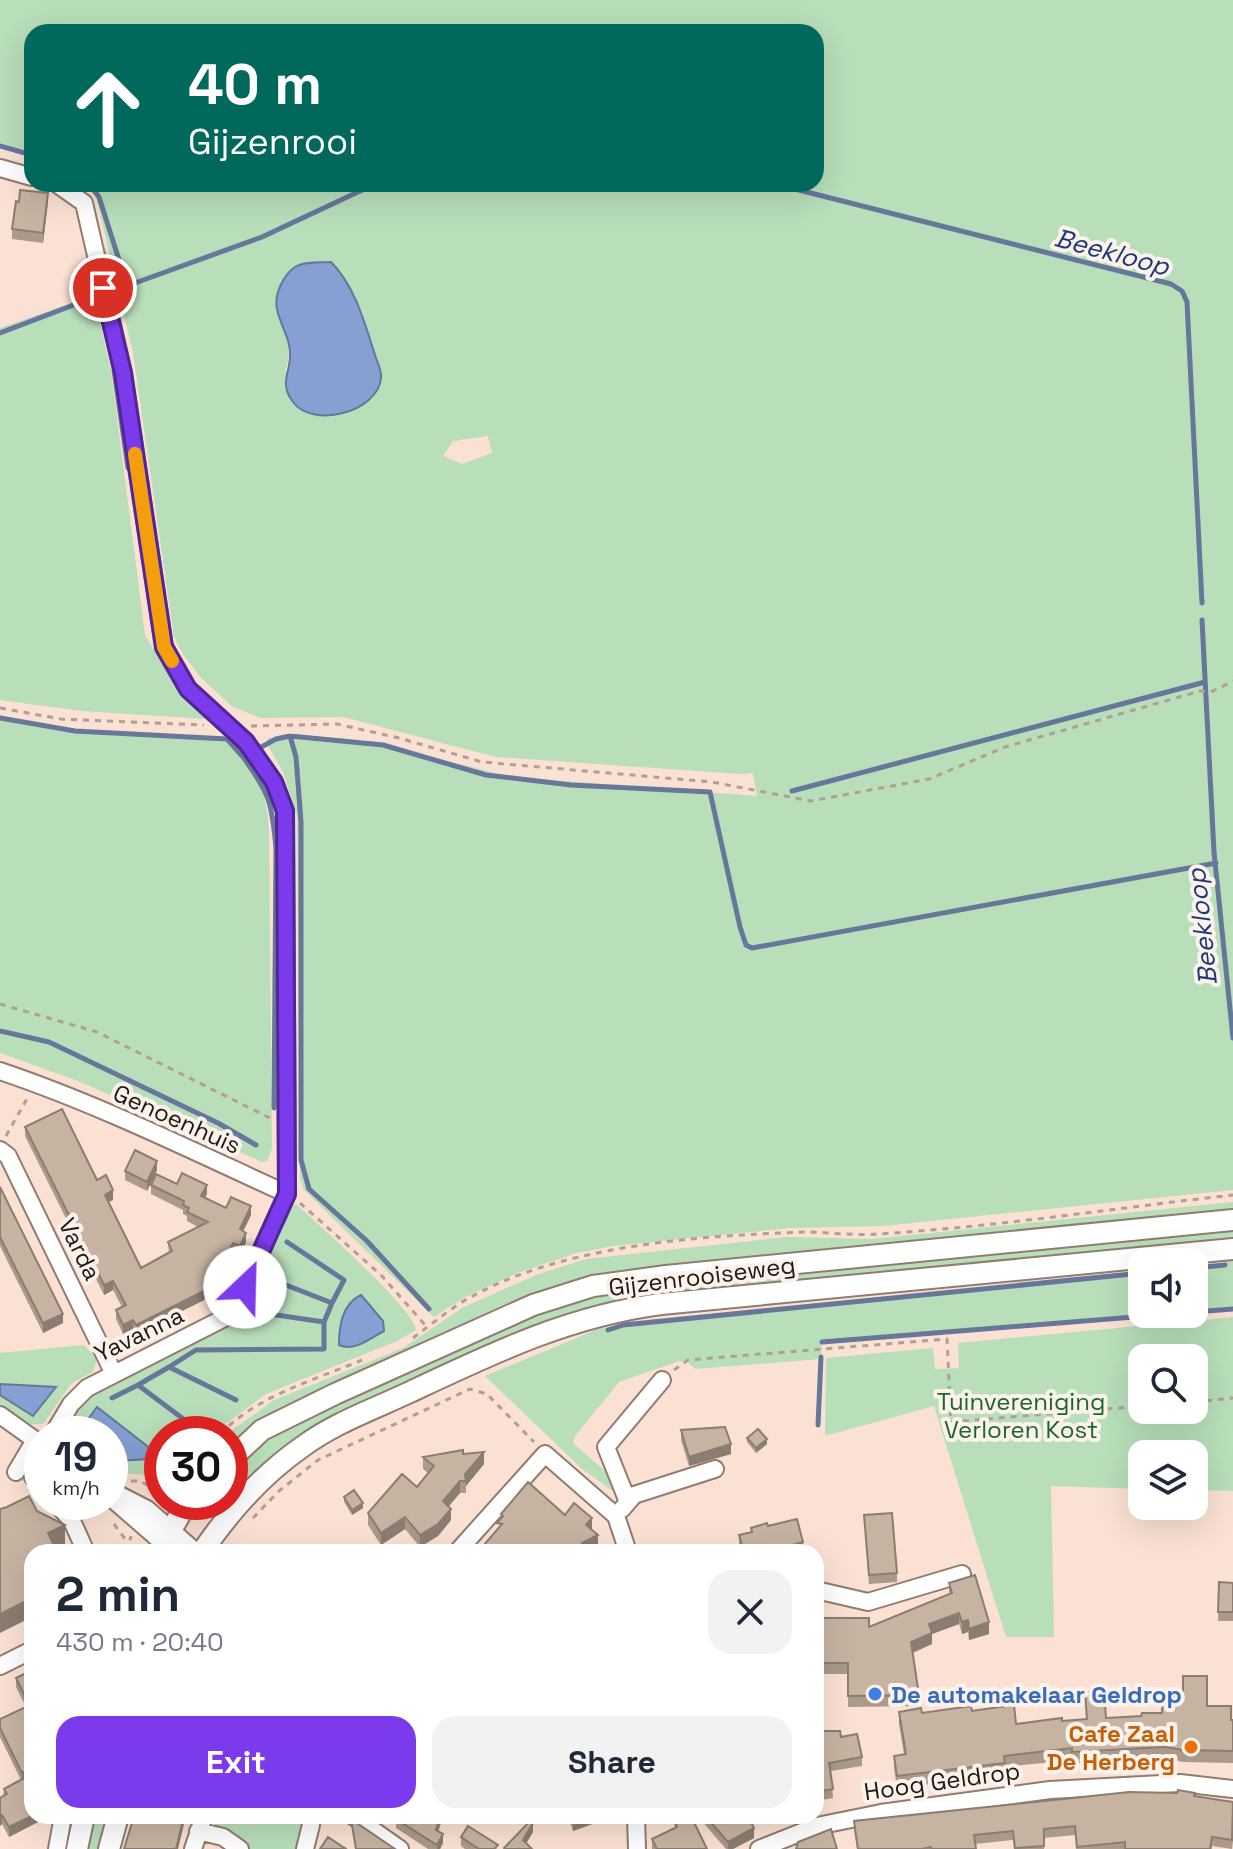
<!DOCTYPE html>
<html lang="en">
<head>
<meta charset="utf-8">
<style>
	body { margin:0; font-family:"Space Grotesk",sans-serif; background:#f2f2f3; color:#1f2937; height:100vh; display:flex; flex-direction:column; font-size:30px; white-space:nowrap }
	* { box-sizing:border-box; margin:0 }
	p { font-size:26px; color:#747a83 }
	.icon { flex:none; width:44px; height:44px; fill:none; stroke:currentColor; stroke-width:2; stroke-linecap:round; stroke-linejoin:round }
	.map { position:relative; flex:1; overflow:hidden }
	.sheet { position:absolute; left:24px; top:1544px; width:800px; height:280px; display:flex; flex-direction:column; background:#fff; border-radius:24px; box-shadow:0 8px 32px #0002 }
	.sheet>* { flex:none }
	.banner { position:absolute; left:24px; top:24px; width:800px; height:168px; border-radius:24px; box-shadow:0 8px 32px #0002; background:#00695c; color:#fff; overflow:hidden }
	.tools { position:absolute; left:1128px; top:1248px; display:grid; gap:16px }
	.tools a { display:grid; place-items:center; width:80px; height:80px; border-radius:16px; background:#fff; box-shadow:0 8px 32px #0002; font-size:40px }
	.speed { position:absolute; left:24px; top:1416px; display:flex; gap:16px; font-size:40px; font-weight:700; text-align:center }
	.speed>* { display:grid; place-content:center; width:104px; height:104px; border-radius:50%; background:#fff; box-shadow:0 8px 32px #0002; line-height:1 }
	.speed small { font-size:20px; font-weight:400 }
	.speed .limit { border:12px solid #d22; background:#fff; color:#111 }
	.pin { position:absolute; display:grid; place-items:center; width:68px; height:68px; color:#fff; margin:-34px; border:4px solid #fff; border-radius:50%; box-shadow:0 2px 8px #0007 }
	.me { position:absolute; width:88px; margin:-44px; rotate:24deg; stroke-linejoin:round; filter:drop-shadow(0 0 6px #0008) }
	.turn { display:flex; align-items:center; gap:28px; height:168px; padding:0 32px; font-size:36px }
	.turn .icon { width:104px; height:104px; stroke-width:2.5 }
	.turn b { display:block; font-size:56px; line-height:68px }
	.round { display:grid; place-items:center; flex:none; width:84px; height:84px; border-radius:24px; background:#f2f2f3 }
	.summary { display:flex; align-items:center; justify-content:space-between; height:136px; padding:0 32px }
	h1 { font-size:48px; font-weight:700; line-height:60px }
	.action { display:flex; gap:16px; margin-top:auto; padding:16px 32px }
	.action a { flex:1; height:92px; border-radius:24px; background:#7c3aed; color:#fff; font-size:32px; font-weight:700; line-height:92px; text-align:center }
	.action a+a { background:#f2f2f3; color:#1f2937 }
	.map>svg:first-child { display:block }
	.green { fill:#b8deba; fill-rule:evenodd }
	.water { fill:#86a0d4; stroke:#67779a; stroke-width:2 }
	.lines { fill:none; stroke-linecap:round; stroke-linejoin:round }
	.stream { stroke:#67779a; stroke-width:5 }
	.minor-casing { stroke:#927c6f; stroke-width:20 }
	.major-casing { stroke:#927c6f; stroke-width:24 }
	.path { stroke:#b29f94; stroke-width:3; stroke-dasharray:6 6; stroke-linecap:butt }
	.minor { stroke:#fff; stroke-width:16 }
	.major { stroke:#fff; stroke-width:20 }
	.wall { fill:#ab9a8b }
	.shaded-wall { fill:#8b7d71 }
	.building { fill:#c7b3a2; stroke:#8b7d71; stroke-width:2 }
	.route-casing { stroke:#51269a; stroke-width:20 }
	.route { stroke:#7c3aed; stroke-width:14 }
	.slow { stroke:#f59e0b; stroke-width:14 }
	.shop-dot { fill:#3f7fe0; stroke:#fcf2ec; stroke-width:3 }
	.food-dot { fill:#e8710a; stroke:#fcf2ec; stroke-width:3 }
	.labels { text-anchor:middle; dominant-baseline:central; stroke-width:8; stroke-linejoin:round; paint-order:stroke }
	.street-label { font-size:24px; fill:#201813; stroke:#fcf2ec }
	.park-label { font-size:24px; fill:#1e652c; stroke:#fcf2ec }
	.shop-label { font-size:24px; font-weight:bold; fill:#366cbe; stroke:#fcf2ec; text-anchor:start }
	.food-label { font-size:24px; font-weight:bold; fill:#c56008; stroke:#fcf2ec; text-anchor:end }
	.water-label { font-size:26px; font-style:italic; fill:#1e3877; stroke:#fcf2ec }
</style>
</head>
<body>
<div class="map">
<svg width="1233" height="1849" viewBox="0 0 1233 1849">
	<rect width="100%" height="100%" fill="#fae1d3"/>
	<path class="green" d="M0 0H1233V1190L883 1226 790 1228 613 1246 577 1253 520 1272 465 1297 434 1317 304 1190 300 1179 297 817 283 772 266 742 268 738H341L375 743 512 777 757 796 753 773 740 774 496 757 343 717 261 718 233 707 201 678 182 653 174 637 133 353 93 184H816V32H32V152L0 143ZM337 268 362 313 382 376 285 371C294 348 284 329 276 307ZM488 436 492 453 462 464 443 456 453 441Z
		M94 295 111 371 145 635 159 658 208 714 207 719 82 711 0 700V328Z
		M0 720 76 730 233 738C257 771 267 790 269 832L272 1149 267 1161 262 1162 78 1081 0 1053Z
		M1233 1202V1215L612 1276 286 1405 252 1426 230 1444V1434H227L274 1400 403 1348 462 1308 536 1275 586 1259 787 1237 872 1239Z
		M296 1204C316 1222 415 1310 416 1330L397 1341 266 1394 212 1434H162V1477L159 1480 146 1475 110 1472V1458L115 1461 154 1454 151 1448 98 1407 80 1430 81 1434H67L70 1428 66 1426 83 1399 238 1316 291 1206Z
		M1233 1225V1243L662 1299 355 1409 227 1510 218 1502H230V1470L277 1431 314 1411 586 1293Z
		M1233 1257V1307L1194 1310V1268L1217 1266Z
		M1142 1272 1143 1314 822 1343 821 1359 695 1369 688 1362 679 1361 619 1382 575 1436 573 1443 605 1471 617 1494 582 1469 485 1376 598 1329 625 1324Z
		M1233 1317V1491L1194 1490V1454H1142V1489L1051 1486 1054 1637H1006L934 1406 825 1436 826 1358 933 1348 935 1369 959 1368 958 1343ZM1142 1358H1194V1410H1142Z
		M84 1345 97 1359 93 1372 72 1383 43 1424H30L0 1404V1395L33 1416 56 1387 0 1384V1353Z
		M91 1816H111L104 1849H84Z
		M209 1816H305L302 1849H250L225 1831 205 1826Z"/>
	<path class="water" d="M331 262C355 286 365 324 375 355 377 362 382 371 381 378 378 412 313 429 293 402 279 384 290 373 290 356 291 339 280 325 277 309 274 295 283 275 295 267 305 261 320 263 331 262Z
		M361 1295 383 1321 384 1331C370 1338 355 1352 339 1345 339 1326 342 1304 361 1295Z
		M0 1384 56 1387 33 1416 0 1395Z
		M97 1407 151 1449 154 1454 151 1459 115 1461 110 1458V1434H81L80 1430Z"/>
	<g class="lines">
		<path class="stream" d="M0 146 32 155
			M89 184 99 197 127 285
			M775 184 1171 284 1182 291 1187 302 1202 603
			M124 287 262 237 375 184
			M0 333 100 295
			M114 370 128 468
			M1202 620 1214 852 1233 1038
			M0 718 75 731 227 739 243 757
			M290 736 296 757 301 822V1160L309 1189 367 1241 429 1309
			M792 791 1205 682
			M0 1031 49 1042 218 1123 256 1145
			M274 1108 276 848C272 803 270 794 243 757L276 739 290 736 383 745 486 775 571 785 710 792 740 927 746 945 752 948 1216 863
			M287 1242 344 1280 332 1303
			M1194 1268 1225 1265
			M268 1278 332 1303 324 1322
			M1194 1312 1233 1309
			M608 1330 623 1325 1142 1273
			M822 1342 1171 1314
			M169 1367 196 1350 324 1349V1322L249 1311
			M138 1385 169 1367 236 1400
			M112 1398 138 1385 198 1430
			M818 1425 821 1357"/>
		<g class="minor-casing">
			<path id="minor" d="M0 168 32 177
				M0 1071C98 1104 193 1151 287 1194
				M0 1150 8 1156 113 1372
				M0 1415 42 1445
				M53 1434 71 1404 87 1388 232 1314 287 1194 285 811 274 782 246 742 188 689 164 647 123 373 84 203 57 184
				M42 1455 33 1477 42 1487
				M16 1472 35 1440
				M110 1490 147 1509 196 1552
				M110 1497 163 1543 175 1547
				M55 1502 72 1521 86 1552
				M628 1502 606 1447 662 1380
				M622 1509 634 1495 715 1469
				M457 1552 545 1454 616 1516 628 1552
				M816 1590 868 1602 962 1574
				M0 1666 32 1650
				M353 1816 400 1849
				M636 1816 637 1849
				M198 1831 223 1837 240 1849
				M57 1849 63 1816
				M193 1849 204 1816
				M305 1849 311 1825 309 1816
				M759 1849 817 1826 881 1813 1050 1790 1180 1783 1233 1789"/>
		</g>
		<g class="major-casing">
			<path id="major" d="M230 1460 262 1430 335 1394 533 1305 593 1286 666 1276 1233 1220
				M159 1552 187 1502
				M202 1552C229 1512 262 1475 302 1447 334 1423 374 1409 410 1392 493 1353 569 1316 661 1304L1233 1249
				M77 1849 84 1816
				M109 1849 118 1816"/>
		</g>
		<path class="path" d="M0 708 61 719 204 725
			M251 726 337 724 399 738 482 762 712 782 811 801 929 779 1005 747 1200 691H1213L1233 681
			M0 1004 97 1032 272 1119
			M6 1136 28 1097
			M300 1203 382 1276 426 1326
			M413 1338C429 1326 445 1313 462 1302 558 1245 695 1236 804 1232 828 1232 853 1236 877 1234 996 1227 1115 1208 1233 1195
			M674 1370 688 1360 947 1339 951 1422 1142 1406
			M1194 1402 1233 1398
			M220 1434C259 1395 312 1381 362 1360
			M131 1481H140L160 1492
			M253 1518 279 1491 318 1460 470 1389 487 1394 534 1442
			M114 1524 128 1543
			M127 1552 131 1536"/>
		<use href="#minor" class="minor"/>
		<use href="#major" class="major"/>
	</g>
	<path class="wall" d="M19 202H48L43 243 12 239V229Z
		M25 1127 97 1180 113 1200 108 1202 141 1268 169 1253 168 1242 198 1227 187 1221V1216L183 1214V1210L151 1194V1185L177 1184 207 1194 205 1198 226 1208 251 1215 243 1231 246 1242 240 1255 233 1252 217 1287 208 1291 204 1300 136 1334 133 1329 123 1334 116 1319V1310L122 1307 113 1290 104 1295 25 1136Z
		M157 1170 147 1191 125 1180V1171Z
		M0 1187 63 1323 43 1333 0 1246Z
		M681 1430 731 1454 689 1466 681 1440Z
		M747 1438 767 1444 756 1453 747 1442Z
		M463 1454 484 1464 466 1486V1493H460L449 1506 451 1520 438 1536 420 1547 405 1529 381 1545 368 1525V1513L417 1487 428 1473 423 1469V1457Z
		M344 1497 363 1508 352 1515 344 1502Z
		M864 1515 897 1573V1582L869 1584Z
		M768 1526 803 1552H741L739 1544V1535L751 1532V1528Z
		M1219 1582 1233 1583V1621H1218Z
		M949 1583 989 1634 969 1640 968 1632 962 1634 959 1624 932 1634V1644L913 1653 919 1695V1706L848 1707V1674H816V1618L869 1627 949 1594Z
		M32 1670V1777L25 1780 40 1816V1821L9 1837 2 1824 0 1826 4 1789 21 1780 0 1737V1719L26 1707 16 1687V1678Z
		M1085 1692 1106 1718 1141 1716 1207 1706 1233 1720V1763L1183 1762 1164 1758 1072 1764V1760L1005 1767V1775L897 1788 894 1768V1756L904 1754 899 1724V1712L922 1713 972 1711 1016 1724 1086 1719Z
		M816 1731 841 1737 862 1757V1766L831 1771 833 1798 816 1801Z
		M1195 1796 1233 1802V1841L1232 1849 1212 1846V1849H1076L1075 1835 1044 1838V1849H1014L1013 1840 975 1844 976 1849H857L854 1830V1821Z
		M443 1816 438 1831 443 1843 440 1849H428L396 1828V1819Z
		M568 1816H595V1823L573 1831Z
		M672 1816H691L707 1849H652V1839L675 1828Z
		M700 1816H754L749 1819 754 1838 733 1849H726L700 1819Z
		M461 1837 498 1849H465L461 1846Z"/>
	<path class="shaded-wall" d="M48 193V202L43 243V233Z
		M157 1161V1170L147 1191V1182Z
		M207 1185V1194L201 1205V1196Z
		M113 1190V1200L105 1204V1195Z
		M251 1206V1215L240 1238V1229Z
		M246 1233V1242L240 1255V1246Z
		M233 1243V1252L217 1287 208 1291 204 1300 136 1334V1325Z
		M113 1281V1290L104 1295V1285Z
		M63 1314V1323L43 1333V1323Z
		M133 1320V1329L123 1334V1325Z
		M767 1439V1444L756 1453V1448Z
		M731 1444V1454L689 1466V1457Z
		M484 1452V1464L466 1486 465 1474Z
		M460 1481V1493L443 1513V1501Z
		M363 1503V1508L352 1515V1510Z
		M451 1509V1520L438 1536 420 1547V1535Z
		M405 1517V1529L381 1545V1533Z
		M592 1518V1529L586 1535V1525Z
		M65 1525V1544L48 1552V1533Z
		M598 1535V1546L584 1552 582 1543Z
		M803 1542V1552H768Z
		M32 1598V1617L0 1633V1614Z
		M959 1613V1624L932 1634V1644L911 1653V1642L929 1624Z
		M968 1620V1632L962 1634V1622Z
		M989 1622V1634L969 1640V1629Z
		M32 1768V1777L22 1782V1773Z
		M2 1815V1824L0 1826V1816Z
		M32 1816H40V1821L9 1837V1827Z
		M184 1816H186L178 1849H176Z
		M440 1816H443L436 1839V1830Z
		M587 1816H595V1823L573 1831V1821Z
		M533 1823V1832L523 1849V1840Z
		M754 1828V1838L733 1849H728V1842Z
		M443 1834V1843L440 1849H437V1845Z"/>
	<path class="building" d="M20 190 48 193 43 233 12 229 16 201 19 202Z
		M62 1109 97 1180 106 1175 113 1190 105 1195 141 1268 172 1251 168 1242 208 1222 187 1212 189 1208 183 1205 184 1201 151 1185 156 1174 177 1184 182 1173 207 1185 201 1196 226 1208 231 1197 251 1206 240 1229 246 1233 240 1246 233 1243 217 1278 208 1282 204 1291 136 1325 133 1320 123 1325 116 1310 126 1305 113 1281 104 1285 25 1127Z
		M135 1150 157 1161 147 1182 125 1171Z
		M0 1187 63 1314 43 1323 0 1237Z
		M725 1427 731 1444 689 1457 681 1430Z
		M758 1429 767 1439 756 1448 747 1438Z
		M463 1450V1454L484 1452 465 1474 466 1481H460L443 1501 451 1509 438 1524 420 1535 405 1517 381 1533 368 1513 402 1474 417 1487 434 1466 423 1457Z
		M528 1482 565 1515 574 1503 592 1518 586 1525 598 1535 582 1543 586 1552H478L502 1524 497 1523 503 1516 501 1514Z
		M354 1490 363 1503 352 1510 344 1497Z
		M29 1496 37 1511 65 1525 48 1533 57 1552H32V1598L0 1614V1509L7 1507Z
		M892 1513 897 1573 869 1575 864 1515Z
		M797 1519 803 1542 768 1552H744L739 1535 752 1532 751 1528 767 1523 768 1526Z
		M710 1548 711 1552H695Z
		M975 1575 989 1622 969 1629 968 1620 962 1622 959 1613 929 1624 932 1633 911 1642 919 1695 848 1696V1663H816V1618H869V1627L952 1593 949 1583Z
		M1219 1582 1233 1583V1612H1218Z
		M32 1670V1710L16 1678Z
		M1183 1676H1207V1706H1231V1720H1233V1751L1183 1750 1164 1747 1072 1752V1748L1004 1756 1005 1763 897 1776 894 1756 906 1754 899 1712 921 1708 922 1713 971 1706 972 1711 1014 1705 1016 1724 1062 1718V1721L1087 1719 1085 1692 1104 1690 1106 1718 1141 1716 1142 1713H1162L1163 1696H1183Z
		M28 1706 32 1713V1768L22 1773 0 1728V1719Z
		M816 1731H840L841 1737 857 1734 862 1757 829 1763 833 1789 816 1792Z
		M24 1778 32 1795V1816L9 1827 2 1815 0 1816V1798L7 1794 4 1789Z
		M1178 1790 1195 1793 1194 1796 1233 1802 1232 1840 1212 1837 1210 1849H1125V1842L1077 1847 1075 1826 1044 1829V1846L1015 1848 1013 1831 974 1835 976 1849H931V1847L922 1849H858L854 1821 1129 1792 1177 1793Z
		M134 1816H184L176 1849H124Z
		M398 1816H440L436 1830 443 1834 437 1845 396 1819Z
		M571 1816H587L573 1821Z
		M674 1816H691L707 1849H657L652 1839 677 1827Z
		M705 1816H748L754 1828 728 1842Z
		M351 1819 395 1849H356Z
		M530 1821 533 1823 523 1840 532 1849H505L504 1848Z
		M468 1826 498 1845 494 1849H479L461 1837Z
		M831 1829 837 1849H796L798 1842Z
		M328 1837 346 1849H320Z"/>
	<g class="lines">
		<g class="route-casing">
			<path id="route" d="M103 288 123 373 164 647 188 689 246 742 274 782 285 811 287 1194 245 1287"/>
		</g>
		<use href="#route" class="route"/>
		<path class="slow" d="M135 454 164 647 172 661"/>
	</g>
	<circle class="shop-dot" cx="875" cy="1694" r="8"/>
	<circle class="food-dot" cx="1191" cy="1747" r="8"/>
	<g class="labels">
		<g class="street-label">
			<text transform="translate(177 1119) rotate(24)">Genoenhuis</text>
			<text transform="translate(80 1249) rotate(64)">Varda</text>
			<text transform="translate(702 1276) rotate(-7)">Gijzenrooiseweg</text>
			<text transform="translate(139 1334) rotate(-26)">Yavanna</text>
			<text transform="translate(942 1781) rotate(-8)">Hoog Geldrop</text>
		</g>
		<g class="park-label">
			<text x="1021" y="1401">Tuinvereniging<tspan x="1021" dy="28">Verloren Kost</tspan></text>
		</g>
		<g class="shop-label">
			<text x="891" y="1694">De automakelaar Geldrop</text>
		</g>
		<g class="food-label">
			<text x="1175" y="1733">Cafe Zaal<tspan x="1175" dy="28">De Herberg</tspan></text>
		</g>
		<g class="water-label">
			<text transform="translate(1112 252) rotate(15)">Beekloop</text>
			<text transform="translate(1202 927) rotate(-96)">Beekloop</text>
		</g>
	</g>
</svg>
<div class="tools">
<a><svg class="icon" aria-label="sound" viewBox="0 0 24 24"><path d="M4 9h4l5-4v14l-5-4H4zM17 9q2 3 0 6"/></svg></a>
<a><svg class="icon" aria-label="search" viewBox="0 0 24 24"><circle cx="10" cy="10" r="6"/><path d="M15 15l6 6"/></svg></a>
<a><svg class="icon" aria-label="layers" viewBox="0 0 24 24"><path d="M12 4l9 5-9 5-9-5zM3 14l9 5 9-5"/></svg></a>
</div>
<div class="speed"><div>19<small>km/h</small></div><div class="limit">30</div></div>
<div class="pin" style="left:103px;top:288px;background:#d93025"><svg class="icon" aria-label="arrive" viewBox="0 0 24 24"><path d="M6 21V4h12l-3 4 3 4H6"/></svg></div>
<svg class="me" style="left:245px;top:1287px" viewBox="-20 -20 40 40"><circle r="19" fill="#fff"/><path d="M0-13L10 11 0 6-10 11z" fill="#7c3aed"/></svg>
<div class="banner">
<div class="turn"><svg class="icon" aria-label="ahead" viewBox="0 0 24 24"><path d="M12 20V5M6 11l6-6 6 6"/></svg><div><b>40 m</b>Gijzenrooi</div></div>
</div>
<section class="sheet">
<div class="summary"><div><h1>2 min</h1><p>430 m · 20:40</p></div><a class="round"><svg class="icon" aria-label="close" viewBox="0 0 24 24"><path d="M6 6l12 12M18 6L6 18"/></svg></a></div>
<div class="action"><a>Exit</a><a>Share</a></div>
</section>
</div>
</body>
</html>
